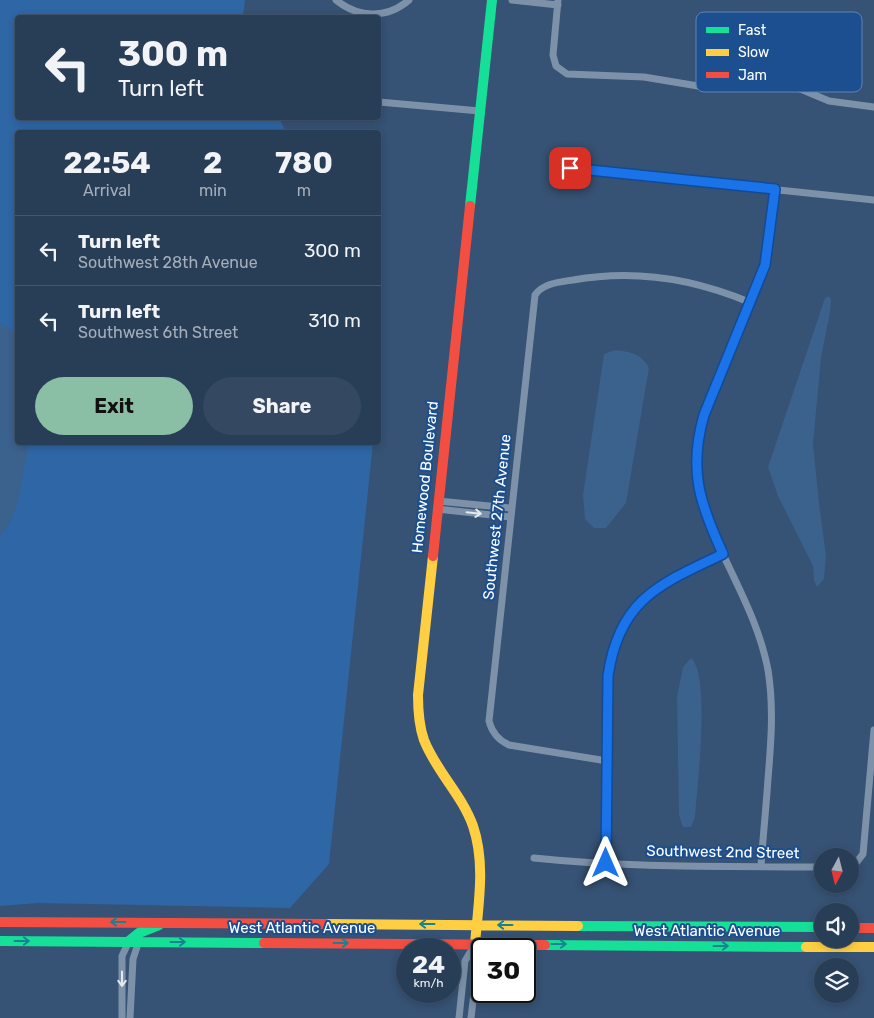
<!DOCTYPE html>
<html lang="en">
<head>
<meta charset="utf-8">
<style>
	body { margin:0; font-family:Rubik,sans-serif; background:#344961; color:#f1f3f6; height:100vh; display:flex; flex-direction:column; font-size:19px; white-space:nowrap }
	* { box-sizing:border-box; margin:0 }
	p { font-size:16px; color:#a5aeba }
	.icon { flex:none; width:28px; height:28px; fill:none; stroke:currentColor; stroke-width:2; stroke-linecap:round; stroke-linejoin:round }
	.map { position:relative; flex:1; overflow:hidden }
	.details { position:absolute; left:15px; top:130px; width:366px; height:315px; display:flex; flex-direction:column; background:#283e57; border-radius:5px; box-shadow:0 2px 8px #0003,0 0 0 1px #44576d }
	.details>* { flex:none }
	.top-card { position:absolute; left:15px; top:15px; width:366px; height:105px; border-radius:5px; box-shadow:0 2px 8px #0003,0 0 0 1px #44576d; background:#283e57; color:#f1f3f6; overflow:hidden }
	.needle { width:32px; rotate:187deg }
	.tools { position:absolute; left:814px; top:848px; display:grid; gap:10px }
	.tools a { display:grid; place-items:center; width:45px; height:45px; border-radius:50%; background:#283e57; box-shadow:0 2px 8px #0003,0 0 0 1px #44576d; font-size:25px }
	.speed { position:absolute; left:396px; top:938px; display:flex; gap:10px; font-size:25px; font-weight:700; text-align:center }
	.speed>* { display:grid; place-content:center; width:65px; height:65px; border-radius:50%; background:#283e57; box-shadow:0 2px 8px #0003,0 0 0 1px #44576d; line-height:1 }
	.speed small { font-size:12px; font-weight:400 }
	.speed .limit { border:2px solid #111; border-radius:8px; background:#fff; color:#111 }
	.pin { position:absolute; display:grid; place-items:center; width:42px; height:42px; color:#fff; margin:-21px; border-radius:10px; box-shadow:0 2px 8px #0006 }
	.me { position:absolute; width:55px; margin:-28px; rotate:0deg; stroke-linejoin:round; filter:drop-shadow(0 0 4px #0008) }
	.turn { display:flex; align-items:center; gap:18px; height:105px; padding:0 20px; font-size:22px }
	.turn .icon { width:65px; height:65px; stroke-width:2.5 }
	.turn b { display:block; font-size:35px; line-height:42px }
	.eta { display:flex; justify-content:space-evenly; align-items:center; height:85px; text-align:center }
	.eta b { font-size:30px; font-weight:700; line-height:35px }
	.button { display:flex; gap:10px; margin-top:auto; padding:10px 20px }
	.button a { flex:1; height:58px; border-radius:30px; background:#8abfa5; color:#111; font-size:20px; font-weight:700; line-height:58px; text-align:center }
	.button a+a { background:#344961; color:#f1f3f6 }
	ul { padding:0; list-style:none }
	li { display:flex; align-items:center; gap:15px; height:70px; padding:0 20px; border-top:1px solid #44576d }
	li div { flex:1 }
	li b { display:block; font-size:19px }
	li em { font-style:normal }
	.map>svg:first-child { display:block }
	.green { fill:#2f66a5 }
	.water { fill:#3b618d }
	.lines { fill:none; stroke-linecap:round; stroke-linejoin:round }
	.street { stroke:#7d92a8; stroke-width:7 }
	.fast { stroke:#16e098; stroke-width:10 }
	.slow { stroke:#ffcf43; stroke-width:10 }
	.jam { stroke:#f24e42; stroke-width:10 }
	.oneway { stroke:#e5e9ee }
	.oneway2 { stroke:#198292 }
	.route-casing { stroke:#114b97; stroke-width:12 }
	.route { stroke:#1a73e8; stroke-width:9 }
	.labels { text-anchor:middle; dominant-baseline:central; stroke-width:4; stroke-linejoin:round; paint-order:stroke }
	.street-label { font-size:15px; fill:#fff; stroke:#1b4f8f }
	.key { fill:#1b4f8f; stroke:#5f84b1; stroke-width:1 }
	.key-label { font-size:14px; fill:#fff }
</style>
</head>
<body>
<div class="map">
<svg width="874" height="1018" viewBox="0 0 874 1018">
	<rect width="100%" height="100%" fill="#365274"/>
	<path class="green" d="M0 0H245L243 17 18 18V118H279L286 132H18V442L373 443 329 864 290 908 38 903 0 906Z"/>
	<path class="water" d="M829 296 831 300 830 312 821 358 813 444 819 503 826 556 824 579 817 587 814 580 813 566 778 496 768 467 825 298Z
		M0 323 17 334 18 442 29 443C21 475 23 510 0 536Z
		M615 350C629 352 642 353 649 368L626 503 606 528H594L585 519 583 495 604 354Z
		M691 658C711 675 697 788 695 817L691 827H683L679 815 677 697 683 667Z"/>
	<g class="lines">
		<path class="street" d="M336 0C358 18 387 19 409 0
			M512 0 558 5
			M558 0 553 55 556 66 567 74 644 77 704 87 745 81H770L798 88 829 101 874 107
			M379 102 480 111
			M554 173 570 168 874 200
			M438 501 511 508
			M437 509 510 517
			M607 761 509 745C498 740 492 733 489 721L535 295C543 283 560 282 573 280 634 269 692 278 749 302
			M534 858C629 868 726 866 822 867
			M606 863 608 676 615 643 632 612 651 592 671 579 723 554
			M761 866C763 837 766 808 768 779 771 743 774 707 768 670 760 627 739 589 721 550 712 530 702 511 698 490 694 464 697 439 704 415L765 265 775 189
			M850 866 856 863 863 854 874 730
			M122 1018V956L129 941
			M130 1018 133 959 139 941
			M459 1018 465 961 475 944
			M471 1018 478 959 475 944"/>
		<path class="fast" d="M470 206 492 0
			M578 926 822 927
			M0 941 264 943
			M129 941 139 933 159 925
			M545 945 806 947"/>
		<path class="slow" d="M433 556 418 695C418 710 419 726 424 740 436 771 462 795 473 826 486 864 478 906 475 944
			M326 924 578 926
			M806 947H874"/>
		<path class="jam" d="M433 556 470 206
			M0 922 326 924
			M850 928H874
			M264 943 545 945"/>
	</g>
	<defs><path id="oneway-shaft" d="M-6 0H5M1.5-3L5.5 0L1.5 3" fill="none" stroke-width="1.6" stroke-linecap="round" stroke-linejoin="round" transform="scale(1.25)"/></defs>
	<g class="oneway">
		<use href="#oneway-shaft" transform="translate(474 513) rotate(6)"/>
		<use href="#oneway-shaft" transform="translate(122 979) rotate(90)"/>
	</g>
	<g class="oneway2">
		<use href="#oneway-shaft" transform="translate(118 922) rotate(-180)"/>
		<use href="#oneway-shaft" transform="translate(427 924) rotate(-180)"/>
		<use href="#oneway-shaft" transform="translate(505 925) rotate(-180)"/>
		<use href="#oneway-shaft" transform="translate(22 941)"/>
		<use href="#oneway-shaft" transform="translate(178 942)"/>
		<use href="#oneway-shaft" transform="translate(341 943)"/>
		<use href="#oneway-shaft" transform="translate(559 944)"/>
		<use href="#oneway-shaft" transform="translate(721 946)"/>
	</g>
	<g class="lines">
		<g class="route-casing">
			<path id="route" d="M570 168 775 189 765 265 704 415C688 470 700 504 723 554 660 584 619 599 608 676L606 863"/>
		</g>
		<use href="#route" class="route"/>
	</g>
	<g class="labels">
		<g class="street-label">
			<text transform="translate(425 477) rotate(-84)">Homewood Boulevard</text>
			<text transform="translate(497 517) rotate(-84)">Southwest 27th Avenue</text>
			<text transform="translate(723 852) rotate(1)">Southwest 2nd Street</text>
			<text x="302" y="928">West Atlantic Avenue</text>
			<text x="707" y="931">West Atlantic Avenue</text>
		</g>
	</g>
	<rect x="696" y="12" width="166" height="80" rx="8" class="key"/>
	<rect x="706" y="27" width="23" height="6" fill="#16e098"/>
	<rect x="706" y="49" width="23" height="7" fill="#ffcf43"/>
	<rect x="706" y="72" width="23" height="6" fill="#f24e42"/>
	<g class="key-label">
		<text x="738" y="35">Fast</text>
		<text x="738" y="57">Slow</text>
		<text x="738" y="80">Jam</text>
	</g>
</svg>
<div class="tools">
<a><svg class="needle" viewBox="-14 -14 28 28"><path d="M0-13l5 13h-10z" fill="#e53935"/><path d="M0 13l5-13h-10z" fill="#a5aeba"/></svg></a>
<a><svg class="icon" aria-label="sound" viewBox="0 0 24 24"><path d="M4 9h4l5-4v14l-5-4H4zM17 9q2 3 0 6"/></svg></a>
<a><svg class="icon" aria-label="layers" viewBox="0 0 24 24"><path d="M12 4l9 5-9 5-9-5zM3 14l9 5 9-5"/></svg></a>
</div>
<div class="speed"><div>24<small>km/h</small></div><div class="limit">30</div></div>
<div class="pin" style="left:570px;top:168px;background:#d93025"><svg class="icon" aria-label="arrive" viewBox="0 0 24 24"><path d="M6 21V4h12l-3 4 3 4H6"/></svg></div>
<svg class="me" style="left:606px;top:863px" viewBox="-20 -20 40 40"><path d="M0-17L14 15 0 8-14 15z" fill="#1a73e8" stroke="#fff" stroke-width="4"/></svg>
<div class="top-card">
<div class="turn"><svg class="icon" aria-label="left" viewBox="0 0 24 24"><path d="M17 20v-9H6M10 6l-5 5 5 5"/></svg><div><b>300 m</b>Turn left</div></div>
</div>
<section class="details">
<div class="eta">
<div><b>22:54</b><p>Arrival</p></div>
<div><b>2</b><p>min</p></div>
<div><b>780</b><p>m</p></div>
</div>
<ul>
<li><svg class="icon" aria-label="left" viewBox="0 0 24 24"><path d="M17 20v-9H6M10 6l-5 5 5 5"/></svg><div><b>Turn left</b><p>Southwest 28th Avenue</p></div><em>300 m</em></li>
<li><svg class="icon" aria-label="left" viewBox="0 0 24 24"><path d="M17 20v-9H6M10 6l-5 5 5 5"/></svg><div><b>Turn left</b><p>Southwest 6th Street</p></div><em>310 m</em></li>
</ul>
<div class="button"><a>Exit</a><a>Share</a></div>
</section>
</div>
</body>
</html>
